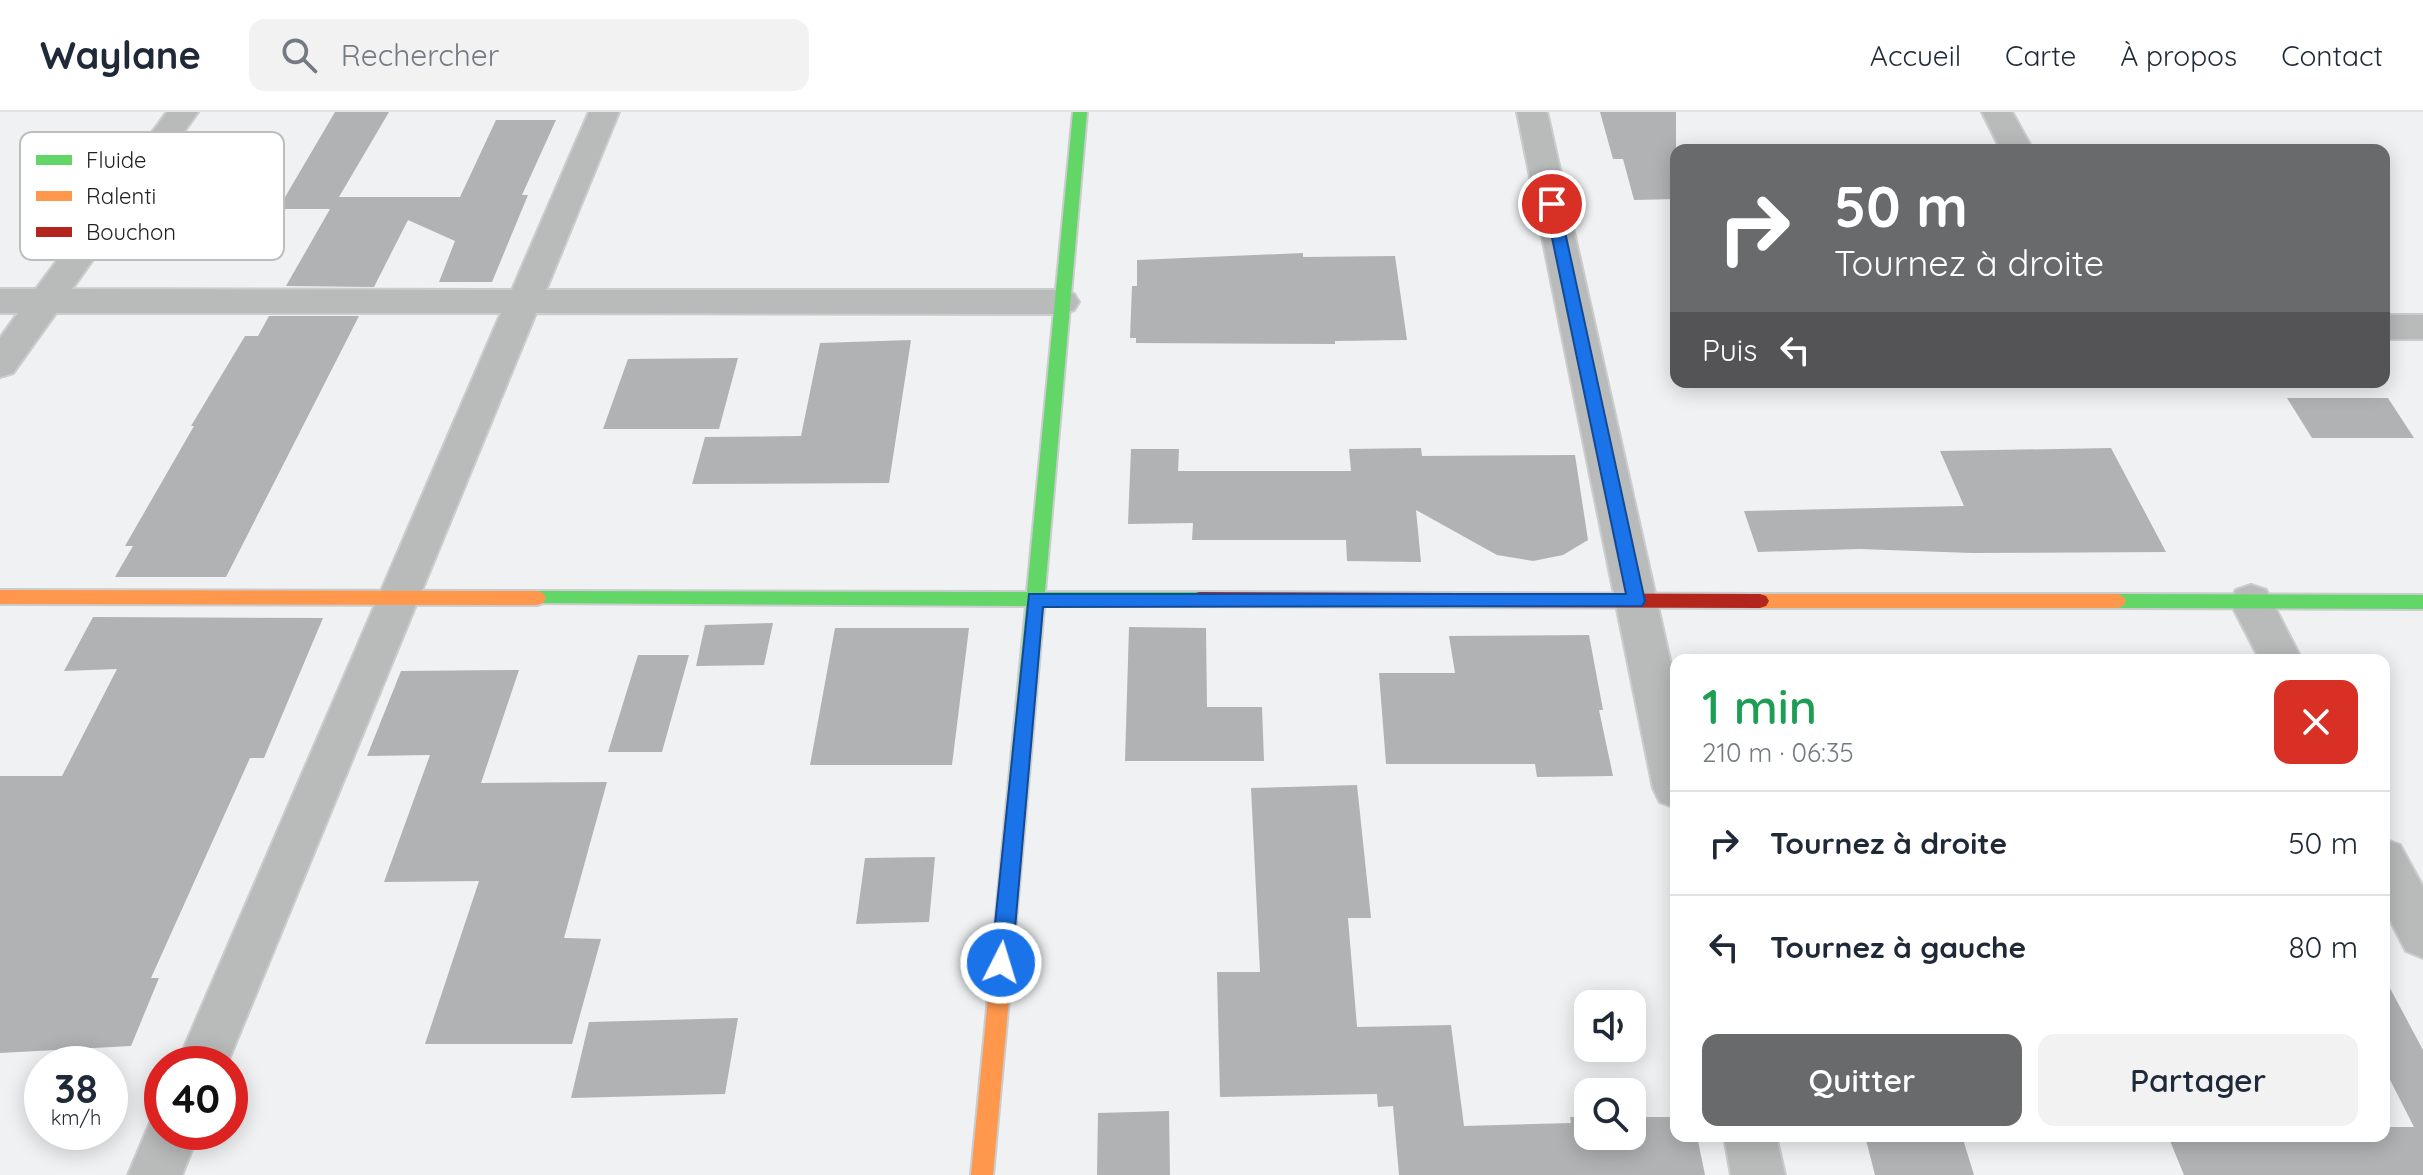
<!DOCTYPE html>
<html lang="fr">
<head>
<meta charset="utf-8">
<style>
	body { margin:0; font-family:Quicksand,sans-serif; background:#f2f2f3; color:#1f2937; height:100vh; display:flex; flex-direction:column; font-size:30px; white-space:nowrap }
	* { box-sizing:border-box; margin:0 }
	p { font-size:26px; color:#747a83 }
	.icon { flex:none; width:44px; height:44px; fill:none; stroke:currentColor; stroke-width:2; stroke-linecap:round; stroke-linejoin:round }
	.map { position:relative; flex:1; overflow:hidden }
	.details { position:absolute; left:1670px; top:542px; width:720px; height:488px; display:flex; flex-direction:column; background:#fff; border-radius:16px; box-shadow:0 4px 20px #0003 }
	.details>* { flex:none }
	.hud { position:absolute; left:1670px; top:32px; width:720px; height:244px; border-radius:16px; box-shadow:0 4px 20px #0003; background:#696a6c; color:#fff; overflow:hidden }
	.buttons { position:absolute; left:1574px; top:878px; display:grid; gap:16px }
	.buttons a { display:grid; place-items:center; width:72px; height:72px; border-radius:16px; background:#fff; box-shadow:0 4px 20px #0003; font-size:40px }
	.speed { position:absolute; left:24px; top:934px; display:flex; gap:16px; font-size:40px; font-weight:700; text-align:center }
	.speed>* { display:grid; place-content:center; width:104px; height:104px; border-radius:50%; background:#fff; box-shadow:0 4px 20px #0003; line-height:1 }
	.speed small { font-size:20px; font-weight:400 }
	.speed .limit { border:12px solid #d22; background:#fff; color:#111 }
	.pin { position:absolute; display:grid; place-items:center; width:68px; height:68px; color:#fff; margin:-34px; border:4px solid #fff; border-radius:50%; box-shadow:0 2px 8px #0007 }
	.me { position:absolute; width:88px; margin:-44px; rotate:5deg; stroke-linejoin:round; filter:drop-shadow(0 0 6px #0008) }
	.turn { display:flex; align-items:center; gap:28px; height:168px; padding:0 32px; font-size:36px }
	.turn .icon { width:104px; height:104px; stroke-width:2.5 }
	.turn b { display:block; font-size:56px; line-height:68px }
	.then { display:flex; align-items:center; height:76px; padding:0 32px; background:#0003; gap:16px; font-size:30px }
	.round { display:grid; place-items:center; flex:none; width:84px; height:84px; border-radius:16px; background:#f2f2f3 }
	.headline { display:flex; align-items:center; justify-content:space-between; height:136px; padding:0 32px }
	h1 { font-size:48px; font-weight:600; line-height:60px; color:#1e9e55 }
	.cta { display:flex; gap:16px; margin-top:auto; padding:16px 32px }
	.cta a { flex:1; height:92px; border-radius:16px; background:#696a6c; color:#fff; font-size:32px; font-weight:600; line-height:92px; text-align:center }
	.cta a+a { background:#f2f2f3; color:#1f2937 }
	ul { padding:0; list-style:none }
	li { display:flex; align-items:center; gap:24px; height:104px; padding:0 32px; border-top:2px solid #e0e1e3 }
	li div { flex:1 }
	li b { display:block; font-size:30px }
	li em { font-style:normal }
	header { display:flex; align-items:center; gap:48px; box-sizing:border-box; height:112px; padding:0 40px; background:#fff; border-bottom:2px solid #e0e1e3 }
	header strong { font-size:38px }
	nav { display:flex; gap:44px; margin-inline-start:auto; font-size:28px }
	.search { width:560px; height:72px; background:#f2f2f3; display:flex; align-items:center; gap:20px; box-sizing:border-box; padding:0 28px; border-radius:16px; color:#747a83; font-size:30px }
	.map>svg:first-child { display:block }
	.building { fill:#b1b2b4 }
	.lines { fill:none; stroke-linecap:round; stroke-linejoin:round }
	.street-casing { stroke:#cbcccd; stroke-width:4 }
	.fast-casing { stroke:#cbcccd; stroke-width:4 }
	.slow-casing { stroke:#cbcccd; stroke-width:4 }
	.jam-casing { stroke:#cbcccd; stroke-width:4 }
	.street { fill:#b9baba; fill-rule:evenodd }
	.fast { fill:#63d668; fill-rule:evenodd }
	.slow { fill:#ff974d; fill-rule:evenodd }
	.jam { fill:#b3261e; fill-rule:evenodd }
	.route { fill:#1a73e8; stroke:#114b97; stroke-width:2 }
	.key { fill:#fff; stroke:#bcbdbd; stroke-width:2 }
	.key-label { font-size:22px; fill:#212223 }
</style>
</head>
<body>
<header>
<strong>Waylane</strong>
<div class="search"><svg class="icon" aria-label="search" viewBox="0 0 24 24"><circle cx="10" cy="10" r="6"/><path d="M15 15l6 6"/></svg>Rechercher</div>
<nav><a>Accueil</a><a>Carte</a><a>À propos</a><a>Contact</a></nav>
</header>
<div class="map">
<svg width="2423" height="1063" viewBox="0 0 2423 1063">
	<rect width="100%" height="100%" fill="#eff1f3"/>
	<path class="building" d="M335 0H389L339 85H460L496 8H556L522 83H528L492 170H439L455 129 408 108 374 175 286 174 330 97H278Z
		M1600 0H1676V87L1634 88 1623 47H1613Z
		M1303 141V145L1395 144 1407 228 1335 229V232L1136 231V226H1130L1132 174H1137V148Z
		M269 204H359L226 465H115L133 434H125L194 314H191L245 224H258Z
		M911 228 889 371 692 372 705 325 801 324 820 231Z
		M738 246 719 317H603L628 247Z
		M2287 286H2388L2414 326H2312Z
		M1421 336 1422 344 1575 343 1588 428 1563 443 1533 449 1497 443 1416 398 1421 450 1347 449 1346 428H1192L1193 411 1128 412 1131 337H1179L1178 359H1351L1349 337Z
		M2111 336 2166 440 1972 441 1860 437 1758 440 1744 399 1964 394 1940 339Z
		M93 505 323 506 264 646H250L151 866H159L131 934 0 941V664H62L117 557 64 559Z
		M773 511 764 553 696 554 705 513Z
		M1129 515 1206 516 1207 595H1262L1264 649H1125Z
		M835 516H969L952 653H810Z
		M1589 523 1603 598H1599L1613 664 1537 665 1535 652H1386L1379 561H1455L1449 524Z
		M638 543H689L662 640H608Z
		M519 558 481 671 607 670 564 826 601 827 572 932H425L479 769 384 770 430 643 367 644 401 559Z
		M1357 673 1371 806H1348L1357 915 1451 913 1464 1014 1571 1011 1570 1005H1588V1024H1632V1005H1676V1024H1697L1705 1063H1399L1393 994 1378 995 1377 982 1220 985 1217 860H1260L1251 676Z
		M935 745 929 810 856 812 865 746Z
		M2384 865 2423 938V1063H2184L2168 1024H2384V1015H2414L2384 956Z
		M738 906 725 982 571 986 589 910Z
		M1169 999 1170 1063H1097L1098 1001Z
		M1865 1024H1962L1974 1063H1875Z"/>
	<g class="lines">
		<g class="street-casing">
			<path id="street" d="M167 0H198L72 177 512 178 589 0H619L546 178H1062L1074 182 1079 190 1074 198 1062 202 536 201 227 952H177L501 201H56L13 261 0 265V226L18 201H0V177H36Z
				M1517 0H1547L1676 575V696L1660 690 1653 676Z
				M1982 0H2012L2033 38H2001Z
				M2384 203H2423V227H2384Z
				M2251 473 2266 478 2302 548H2260L2230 490 2236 478Z
				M2384 727 2400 733 2423 775V846L2406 839 2384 796Z
				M162 998V1020H199L182 1063H128L154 1001Z
				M1724 1024H1776L1785 1063H1731Z"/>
		</g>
		<g class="fast-casing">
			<path id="fast" d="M1073 0H1087L1045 480H1199L1205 482 1208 487 1205 492 1199 494H1044L1025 709 1022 715 1015 718 1008 715 1005 709 1026 494 531 491 528 486 531 481 537 479 1027 480Z
				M2117 482 2423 483V497L2117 496 2111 494 2108 489 2111 484Z"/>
		</g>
		<g class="slow-casing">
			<path id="slow" d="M0 478 537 479 543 481 546 486 543 491 537 493 0 492Z
				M1760 482H2117L2123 484 2126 489 2123 494 2117 496H1760L1754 494 1751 489 1754 484Z
				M1015 700 1022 703 1025 709 993 1063H971L1005 709 1008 703Z"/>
		</g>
		<g class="jam-casing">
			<path id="jam" d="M1199 480 1760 482 1766 484 1769 489 1766 494 1760 496 1199 494 1193 492 1190 487 1193 482Z"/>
		</g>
		<use href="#street" class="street"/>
		<use href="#fast" class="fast"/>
		<use href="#slow" class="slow"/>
		<use href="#jam" class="jam"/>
	</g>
	<path class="route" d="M1552 87 1559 92 1645 489 1642 494 1043 495 1012 851 1009 858 1001 861 994 858 991 851 1029 482H1626L1545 92Z"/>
	<rect x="20" y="20" width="264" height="128" rx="12" class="key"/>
	<rect x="36" y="43" width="36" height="10" fill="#63d668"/>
	<rect x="36" y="79" width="36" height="10" fill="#ff974d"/>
	<rect x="36" y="115" width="36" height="10" fill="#b3261e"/>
	<g class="key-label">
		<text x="86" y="56">Fluide</text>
		<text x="86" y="92">Ralenti</text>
		<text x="86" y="128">Bouchon</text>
	</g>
</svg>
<div class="buttons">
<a><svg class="icon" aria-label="sound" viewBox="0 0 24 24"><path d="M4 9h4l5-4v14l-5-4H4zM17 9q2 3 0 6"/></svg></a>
<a><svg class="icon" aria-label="search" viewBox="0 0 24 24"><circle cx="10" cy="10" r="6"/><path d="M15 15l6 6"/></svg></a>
</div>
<div class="speed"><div>38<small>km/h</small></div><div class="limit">40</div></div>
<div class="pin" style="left:1552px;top:92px;background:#d93025"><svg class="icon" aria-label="arrive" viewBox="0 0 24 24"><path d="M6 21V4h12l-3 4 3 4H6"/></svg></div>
<svg class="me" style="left:1001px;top:851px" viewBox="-20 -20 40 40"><circle r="17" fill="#1a73e8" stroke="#fff" stroke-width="3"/><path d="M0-11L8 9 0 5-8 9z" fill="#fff"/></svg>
<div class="hud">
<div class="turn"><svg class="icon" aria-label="right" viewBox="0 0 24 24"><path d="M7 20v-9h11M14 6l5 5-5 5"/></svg><div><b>50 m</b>Tournez à droite</div></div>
<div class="then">Puis<svg class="icon" aria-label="left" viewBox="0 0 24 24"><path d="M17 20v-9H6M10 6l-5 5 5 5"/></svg></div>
</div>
<section class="details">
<div class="headline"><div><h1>1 min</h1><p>210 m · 06:35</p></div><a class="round" style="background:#d93025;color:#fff"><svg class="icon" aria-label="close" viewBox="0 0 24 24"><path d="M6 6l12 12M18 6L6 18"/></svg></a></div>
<ul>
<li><svg class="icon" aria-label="right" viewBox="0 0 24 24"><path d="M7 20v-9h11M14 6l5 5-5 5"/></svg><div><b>Tournez à droite</b></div><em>50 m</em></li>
<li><svg class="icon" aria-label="left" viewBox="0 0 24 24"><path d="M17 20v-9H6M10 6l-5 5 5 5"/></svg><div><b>Tournez à gauche</b></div><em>80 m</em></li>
</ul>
<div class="cta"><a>Quitter</a><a>Partager</a></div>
</section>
</div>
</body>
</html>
